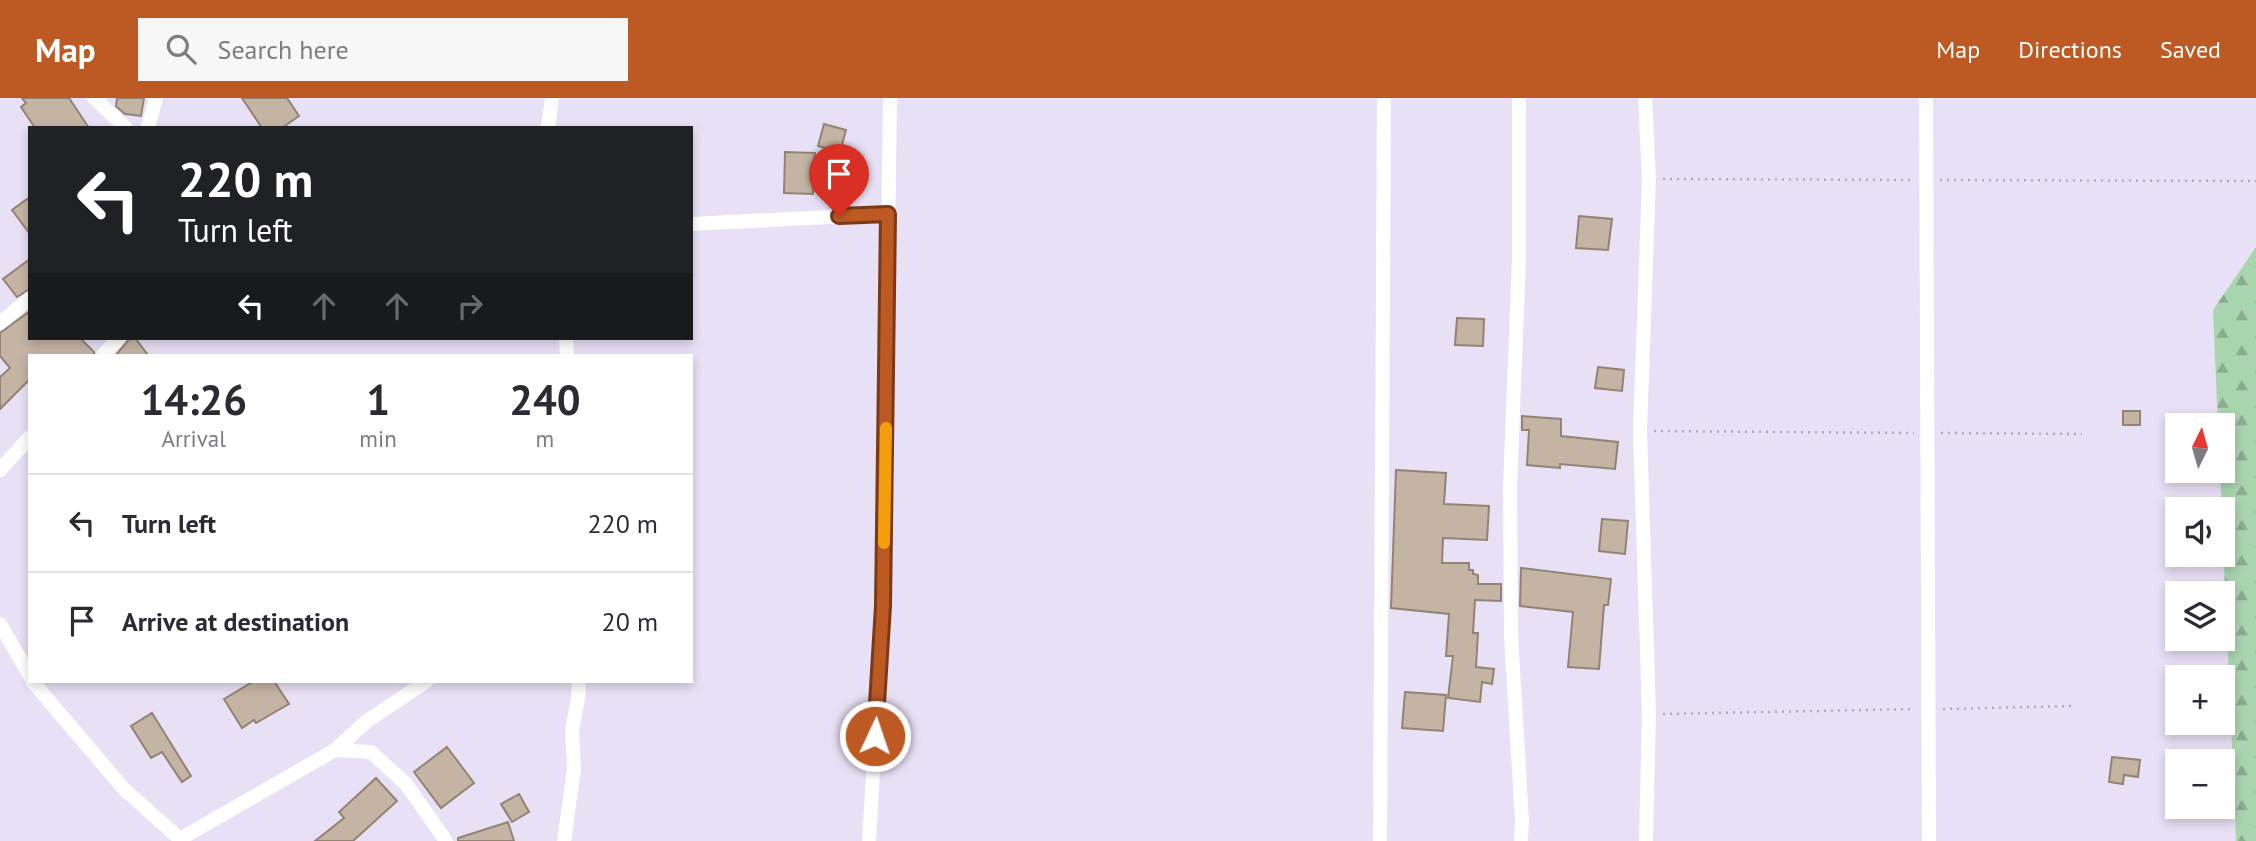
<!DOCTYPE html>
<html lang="en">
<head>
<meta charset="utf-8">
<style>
	body { margin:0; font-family:"PT Sans",sans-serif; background:#f7f7f7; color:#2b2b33; height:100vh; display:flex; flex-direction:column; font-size:26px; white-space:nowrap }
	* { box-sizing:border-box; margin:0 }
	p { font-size:23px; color:#7c7c81 }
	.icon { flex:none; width:38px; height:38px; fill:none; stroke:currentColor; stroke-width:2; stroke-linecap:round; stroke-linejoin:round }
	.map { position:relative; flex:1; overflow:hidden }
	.drawer { position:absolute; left:28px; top:256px; width:665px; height:329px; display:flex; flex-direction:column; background:#fff; border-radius:0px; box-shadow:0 4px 10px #0003 }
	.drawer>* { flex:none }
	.banner { position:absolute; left:28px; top:28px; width:665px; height:214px; border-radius:0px; box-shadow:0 4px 10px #0003; background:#202124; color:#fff; overflow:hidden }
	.needle { width:46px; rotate:5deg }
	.controls { position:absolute; left:2165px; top:315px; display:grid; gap:14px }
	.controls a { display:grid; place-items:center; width:70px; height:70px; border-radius:0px; background:#fff; box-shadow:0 4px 10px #0003; font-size:35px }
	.pin { position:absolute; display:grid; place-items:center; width:60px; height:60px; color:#fff; margin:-72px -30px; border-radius:50% 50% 50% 0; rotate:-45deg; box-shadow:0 0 7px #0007 }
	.pin .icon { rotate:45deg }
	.me { position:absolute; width:77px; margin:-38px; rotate:3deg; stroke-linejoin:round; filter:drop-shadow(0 0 5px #0008) }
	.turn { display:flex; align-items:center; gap:24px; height:147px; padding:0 35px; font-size:32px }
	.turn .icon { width:91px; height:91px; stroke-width:2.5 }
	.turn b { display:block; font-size:49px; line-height:60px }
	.lanes { display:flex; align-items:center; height:66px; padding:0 35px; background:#0003; justify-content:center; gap:35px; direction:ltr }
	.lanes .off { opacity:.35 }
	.eta { display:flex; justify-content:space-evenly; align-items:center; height:119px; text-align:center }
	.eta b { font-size:42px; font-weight:600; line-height:49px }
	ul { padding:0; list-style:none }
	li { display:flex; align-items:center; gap:21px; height:98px; padding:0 35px; border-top:2px solid #e1e1e2 }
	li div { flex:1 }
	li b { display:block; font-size:26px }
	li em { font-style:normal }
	header { display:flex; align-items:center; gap:42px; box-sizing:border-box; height:98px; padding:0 35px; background:#bd5923; color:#fff }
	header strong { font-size:33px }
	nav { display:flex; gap:38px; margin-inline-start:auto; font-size:24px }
	.search { width:490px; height:63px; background:#f7f7f7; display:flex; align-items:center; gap:18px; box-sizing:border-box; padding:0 24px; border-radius:0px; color:#7c7c81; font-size:26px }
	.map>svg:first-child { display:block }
	.forest { fill:url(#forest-firs) }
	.building { fill:#c4b4a4; stroke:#928374; stroke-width:2 }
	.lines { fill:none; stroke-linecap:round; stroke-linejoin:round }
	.path { stroke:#b0aaba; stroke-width:2.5; stroke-dasharray:2 5; stroke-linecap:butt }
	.street { stroke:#fff; stroke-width:14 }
	.route-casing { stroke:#7b3a17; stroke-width:18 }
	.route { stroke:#bd5923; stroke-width:12 }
	.slow { stroke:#f59e0b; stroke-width:12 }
</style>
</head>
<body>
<header>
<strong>Map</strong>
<div class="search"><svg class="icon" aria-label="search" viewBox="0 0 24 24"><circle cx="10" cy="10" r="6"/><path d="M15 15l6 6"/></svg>Search here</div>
<nav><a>Map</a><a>Directions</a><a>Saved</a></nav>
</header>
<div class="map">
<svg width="2256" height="743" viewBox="0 0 2256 743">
	<defs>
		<pattern id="forest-firs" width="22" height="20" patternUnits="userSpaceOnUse" patternTransform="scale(1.75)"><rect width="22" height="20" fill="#a8d4ae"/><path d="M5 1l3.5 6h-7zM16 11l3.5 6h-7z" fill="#8aad8f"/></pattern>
	</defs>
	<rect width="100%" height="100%" fill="#e8e0f4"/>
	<path class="forest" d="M2256 149V743H2236L2220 373H2222V327H2218L2213 212Z"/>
	<path class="building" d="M22 0H69L89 30H35L21 9 26 5Z
		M117 0H144L141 18 125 16 116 8Z
		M242 0H287L299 18 282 30H262Z
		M824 26 846 32 840 54 818 48Z
		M785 54 815 55 813 96 784 95Z
		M30 99V136L12 112Z
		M1579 118 1612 121 1608 152 1576 150Z
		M30 161V191L17 199 3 181Z
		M30 213V240H80L94 254V257H30V281L0 311V279L10 270 0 258V235Z
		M1457 220 1484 221 1483 248 1455 247Z
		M130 240H135L148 257H116Z
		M1598 269 1624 272 1622 293 1595 290Z
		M2123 313H2140V327H2123Z
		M1522 318 1561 321V338L1618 344 1615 371 1560 366V370L1527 367 1529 332H1522Z
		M1396 372 1446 375 1444 406 1489 408 1487 442 1443 440 1442 465H1469V472H1473V476L1478 477V486H1501V503L1475 502 1473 535H1478L1476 569 1494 571 1492 586 1482 584 1480 604 1448 600 1453 558H1446L1449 516 1391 510Z
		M1602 421 1628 423 1625 456 1599 453Z
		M1521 470 1611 481 1608 507H1604L1599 571 1568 569 1573 514 1520 508Z
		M254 583H274L289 606 256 625 254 622 242 630 224 601Z
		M1405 594 1446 597 1443 633 1402 630Z
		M152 615 191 678 182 684 162 654 151 660 131 628Z
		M447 649 474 685 441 710 414 674Z
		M2112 659 2140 662 2138 679 2124 677 2123 686 2109 684Z
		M376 680 397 703 353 743H315L344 720 339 714Z
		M519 696 529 714 512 724 501 706Z
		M508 724 514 743H458V740Z"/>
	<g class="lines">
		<path class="path" d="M1663 81 1912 82
			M1940 82 2256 83
			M1654 333 1914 335
			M1941 335 2082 336
			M1943 611 2074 608
			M1663 616 1915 611"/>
		<path class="street" d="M94 0 126 30
			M1519 0V161L1510 389 1511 537 1522 723 1521 743
			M1645 0 1649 81 1640 333 1649 616 1646 743
			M1926 0 1929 743
			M148 30 156 0
			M548 30 552 0
			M691 126 888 116
			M0 225 30 200
			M566 240 567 257
			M103 257 119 240
			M0 372 30 339
			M0 526 30 578
			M32 583 124 691 180 741 335 652 367 623 427 583
			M335 652 371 654 406 686 446 743
			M564 743 574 671 572 632 578 601 579 583
			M869 743 883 508 890 0
			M1380 743 1384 0"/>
	</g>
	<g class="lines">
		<g class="route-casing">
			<path id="route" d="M839 118 888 116 883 508 875 638"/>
		</g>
		<use href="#route" class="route"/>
		<path class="slow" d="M884 445 886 330"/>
	</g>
</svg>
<div class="controls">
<a><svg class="needle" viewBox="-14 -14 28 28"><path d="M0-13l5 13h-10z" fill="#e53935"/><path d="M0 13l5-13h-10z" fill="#7c7c81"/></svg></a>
<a><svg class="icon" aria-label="sound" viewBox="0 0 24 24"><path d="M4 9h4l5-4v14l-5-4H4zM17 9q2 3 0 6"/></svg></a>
<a><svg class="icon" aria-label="layers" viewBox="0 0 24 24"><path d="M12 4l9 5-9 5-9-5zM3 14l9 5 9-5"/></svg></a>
<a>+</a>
<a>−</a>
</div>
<div class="pin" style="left:839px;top:118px;background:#d93025"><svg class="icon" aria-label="arrive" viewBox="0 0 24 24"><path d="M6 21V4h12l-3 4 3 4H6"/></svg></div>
<svg class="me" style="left:875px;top:638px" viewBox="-20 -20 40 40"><circle r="17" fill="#bd5923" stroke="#fff" stroke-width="3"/><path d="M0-11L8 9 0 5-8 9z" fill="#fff"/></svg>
<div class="banner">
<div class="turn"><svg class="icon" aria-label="left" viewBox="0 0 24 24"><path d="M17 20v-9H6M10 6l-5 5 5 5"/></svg><div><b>220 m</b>Turn left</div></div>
<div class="lanes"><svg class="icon" aria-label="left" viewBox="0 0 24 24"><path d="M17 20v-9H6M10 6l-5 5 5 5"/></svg><svg class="icon off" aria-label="ahead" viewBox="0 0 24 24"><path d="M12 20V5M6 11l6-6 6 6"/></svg><svg class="icon off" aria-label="ahead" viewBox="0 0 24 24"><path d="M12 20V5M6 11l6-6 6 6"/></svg><svg class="icon off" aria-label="right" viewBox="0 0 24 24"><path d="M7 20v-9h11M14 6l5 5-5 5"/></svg></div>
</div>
<section class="drawer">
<div class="eta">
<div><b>14:26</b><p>Arrival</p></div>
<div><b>1</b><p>min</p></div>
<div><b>240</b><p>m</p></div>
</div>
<ul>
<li><svg class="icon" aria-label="left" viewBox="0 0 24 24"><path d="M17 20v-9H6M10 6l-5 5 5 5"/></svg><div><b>Turn left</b></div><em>220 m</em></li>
<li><svg class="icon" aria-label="arrive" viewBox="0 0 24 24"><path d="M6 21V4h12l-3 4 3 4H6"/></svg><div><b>Arrive at destination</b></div><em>20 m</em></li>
</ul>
</section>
</div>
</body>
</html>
